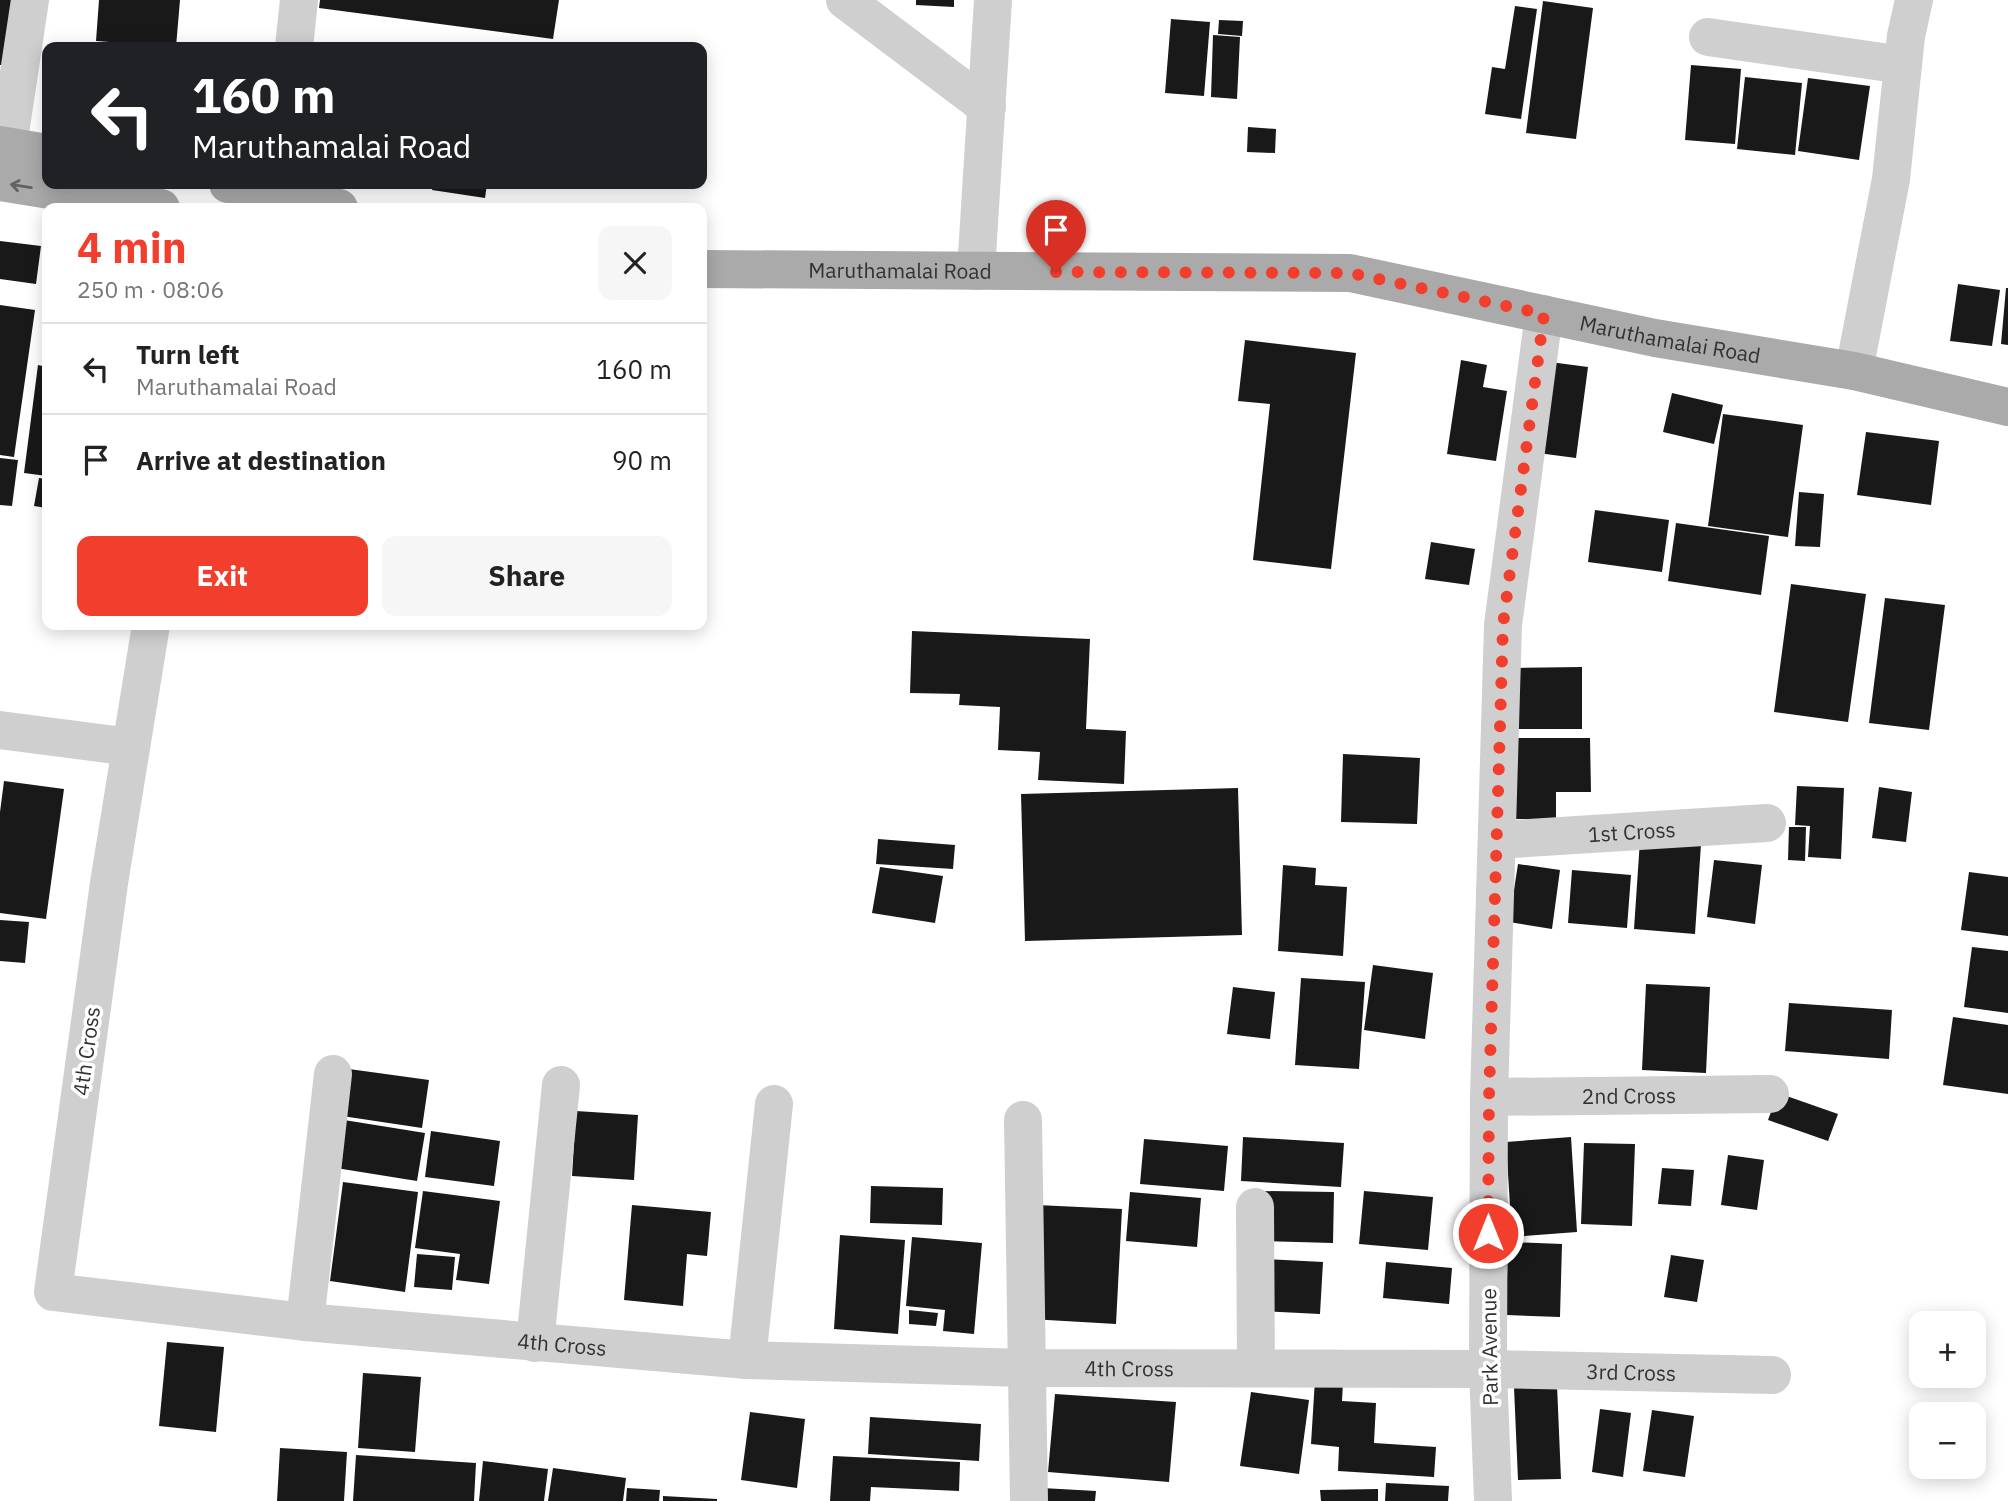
<!DOCTYPE html>
<html lang="en">
<head>
<meta charset="utf-8">
<style>
	body { margin:0; font-family:"IBM Plex Sans",sans-serif; background:#f6f6f6; color:#222; height:100vh; display:flex; flex-direction:column; font-size:26px; white-space:nowrap }
	* { box-sizing:border-box; margin:0 }
	p { font-size:23px; color:#767676 }
	.icon { flex:none; width:38px; height:38px; fill:none; stroke:currentColor; stroke-width:2; stroke-linecap:round; stroke-linejoin:round }
	.map { position:relative; flex:1; overflow:hidden }
	.details { position:absolute; left:42px; top:203px; width:665px; height:427px; display:flex; flex-direction:column; background:#fff; border-radius:14px; box-shadow:0 4px 18px #0003 }
	.details>* { flex:none }
	.hud { position:absolute; left:42px; top:42px; width:665px; height:147px; border-radius:14px; box-shadow:0 4px 18px #0003; background:#202124; color:#fff; overflow:hidden }
	.buttons { position:absolute; left:1909px; top:1311px; display:grid; gap:14px }
	.buttons a { display:grid; place-items:center; width:77px; height:77px; border-radius:14px; background:#fff; box-shadow:0 4px 18px #0003; font-size:35px }
	.pin { position:absolute; display:grid; place-items:center; width:60px; height:60px; color:#fff; margin:-72px -30px; border-radius:50% 50% 50% 0; rotate:-45deg; box-shadow:0 0 7px #0007 }
	.pin .icon { rotate:45deg }
	.me { position:absolute; width:77px; margin:-38px; rotate:0deg; stroke-linejoin:round; filter:drop-shadow(0 0 5px #0008) }
	.turn { display:flex; align-items:center; gap:24px; height:147px; padding:0 35px; font-size:32px }
	.turn .icon { width:91px; height:91px; stroke-width:2.5 }
	.turn b { display:block; font-size:49px; line-height:60px }
	.round { display:grid; place-items:center; flex:none; width:74px; height:74px; border-radius:14px; background:#f6f6f6 }
	.overview { display:flex; align-items:center; justify-content:space-between; height:119px; padding:0 35px }
	h1 { font-size:42px; font-weight:700; line-height:52px; color:#f23e2c }
	.primary-button { display:flex; gap:14px; margin-top:auto; padding:14px 35px }
	.primary-button a { flex:1; height:80px; border-radius:14px; background:#f23e2c; color:#fff; font-size:28px; font-weight:700; line-height:80px; text-align:center }
	.primary-button a+a { background:#f6f6f6; color:#222 }
	ul { padding:0; list-style:none }
	li { display:flex; align-items:center; gap:21px; height:91px; padding:0 35px; border-top:2px solid #e0e0e0 }
	li div { flex:1 }
	li b { display:block; font-size:26px }
	li em { font-style:normal }
	.map>svg:first-child { display:block }
	.building { fill:#191919 }
	.lines { fill:none; stroke-linecap:round; stroke-linejoin:round }
	.minor { stroke:#cfcfcf; stroke-width:38 }
	.major { stroke:#aaa; stroke-width:38 }
	.oneway { stroke:#626262 }
	.route { stroke:#f23e2c; stroke-width:12; stroke-dasharray:0 21.6 }
	.labels { text-anchor:middle; dominant-baseline:central; stroke-width:7; stroke-linejoin:round; paint-order:stroke }
	.street-label { font-size:21px; fill:#323232; stroke:#fff }
</style>
</head>
<body>
<div class="map">
<svg width="2008" height="1501" viewBox="0 0 2008 1501">
	<rect width="100%" height="100%" fill="#fff"/>
	<path class="building" d="M0 0H13L4 65H0Z
		M99 0H180L176 47 96 41Z
		M320 0H559L553 39 319 8Z
		M916 0H954V7L916 5Z
		M1543 1 1593 8 1576 139 1526 133Z
		M1515 6 1537 9 1521 119 1485 114 1492 67 1505 69Z
		M1171 19 1210 22 1204 96 1165 93Z
		M1219 20 1243 21 1242 36 1218 34Z
		M1213 35 1240 37 1237 99 1211 97Z
		M1691 65 1741 69 1735 144 1685 140Z
		M1745 77 1802 83 1795 155 1737 149Z
		M1808 78 1870 86 1859 160 1798 151Z
		M1248 127 1276 129 1275 153 1247 152Z
		M433 184H487L485 198 432 190Z
		M0 241 41 246 36 284 0 279Z
		M1958 284 2000 290 1992 346 1950 341Z
		M2006 288H2008V345L2001 344Z
		M0 305 35 310 14 457 0 455Z
		M1245 340 1356 353 1331 569 1253 560 1270 404 1238 401Z
		M1461 360 1487 365 1483 387 1507 391 1496 461 1447 454Z
		M1550 362 1588 367 1576 458 1538 453Z
		M38 365 47 367V476L24 473Z
		M1672 393 1723 405 1714 444 1663 432Z
		M1723 414 1803 425 1788 537 1708 526Z
		M1866 432 1939 441 1931 505 1857 495Z
		M0 458 18 460 12 506 0 505Z
		M39 478 47 479V508L34 506Z
		M1799 492 1824 494 1820 547 1795 546Z
		M1595 510 1669 520 1662 572 1588 562Z
		M1676 523 1769 536 1761 595 1668 581Z
		M1431 542 1475 549 1469 585 1425 579Z
		M1791 584 1866 594 1848 722 1774 712Z
		M1885 598 1945 605 1929 730 1869 723Z
		M912 631 1090 639 1086 729 1126 731 1124 784 1038 780 1040 752 998 750 1000 707 959 705 960 694 910 693Z
		M1582 667V729H1514V668Z
		M1505 738H1590L1591 792H1556V819H1506Z
		M1343 754 1420 758 1417 824 1341 822Z
		M4 781 64 789 46 919 0 913V812Z
		M1797 786 1844 788 1841 859 1808 857 1810 826 1795 825Z
		M1879 787 1912 792 1906 842 1872 838Z
		M1238 788 1242 935 1025 941 1021 794Z
		M1789 827H1806L1805 861 1788 860Z
		M878 839 955 845 953 869 876 864Z
		M1640 840 1701 844 1695 934 1634 929Z
		M1714 860 1762 865 1755 924 1707 917Z
		M1518 864 1560 870 1552 929 1509 922Z
		M1283 865 1316 868 1315 885 1347 887 1343 956 1278 951Z
		M880 867 943 876 935 923 872 913Z
		M1572 870 1631 875 1627 928 1568 923Z
		M1969 872 2008 877V936L1961 930Z
		M0 920 29 922 25 963 0 961Z
		M1972 947 2008 951V1013L1964 1007Z
		M1373 965 1433 973 1425 1039 1364 1030Z
		M1301 978 1365 982 1359 1069 1295 1065Z
		M1646 984 1710 987 1706 1073 1642 1070Z
		M1233 987 1275 992 1270 1039 1227 1034Z
		M1789 1003 1892 1010 1889 1059 1785 1051Z
		M1953 1017 2008 1025V1094L1943 1085Z
		M349 1069 429 1080 422 1128 342 1116Z
		M1778 1093 1838 1114 1828 1141 1768 1120Z
		M576 1111 638 1115 634 1180 572 1176Z
		M344 1120 425 1133 417 1181 336 1168Z
		M431 1131 500 1141 494 1186 425 1177Z
		M1243 1137 1344 1143 1341 1187 1241 1181Z
		M1571 1137 1577 1232 1512 1237 1506 1142Z
		M1144 1139 1228 1146 1224 1191 1140 1184Z
		M1584 1143 1635 1144 1632 1226 1581 1224Z
		M1728 1155 1764 1160 1757 1210 1721 1205Z
		M1662 1168 1694 1170 1691 1206 1658 1204Z
		M343 1182 418 1192 405 1292 330 1281Z
		M871 1186 943 1188 942 1225 870 1223Z
		M423 1191 500 1201 489 1284 456 1280 460 1254 415 1248Z
		M1261 1191 1334 1192 1333 1243 1260 1241Z
		M1364 1191 1433 1197 1428 1250 1359 1244Z
		M1130 1192 1201 1198 1197 1247 1126 1241Z
		M632 1205 711 1212 707 1256 687 1254 683 1306 624 1300Z
		M1037 1205 1122 1209 1116 1324 1030 1319Z
		M840 1235 905 1240 898 1334 834 1329Z
		M912 1237 982 1243 974 1334 943 1331 945 1310 906 1306Z
		M1508 1242 1562 1244 1560 1317 1506 1315Z
		M417 1254 455 1257 452 1290 414 1287Z
		M1671 1255 1704 1260 1697 1302 1664 1297Z
		M1263 1259 1323 1262 1320 1314 1260 1311Z
		M1386 1262 1452 1268 1449 1304 1383 1298Z
		M909 1310 938 1313 936 1326 909 1324Z
		M167 1342 224 1347 216 1432 159 1426Z
		M363 1373 421 1377 415 1452 358 1448Z
		M1315 1379 1343 1382 1342 1401 1376 1403 1374 1443 1436 1447 1434 1477 1338 1471 1339 1447 1311 1444Z
		M1557 1385 1561 1479 1518 1480 1514 1387Z
		M1251 1392 1309 1400 1299 1474 1240 1466Z
		M1055 1394 1176 1402 1169 1482 1048 1472Z
		M1600 1409 1631 1413 1623 1477 1592 1472Z
		M1652 1410 1694 1416 1685 1477 1643 1471Z
		M750 1412 805 1419 797 1488 741 1480Z
		M870 1417 981 1424 979 1461 868 1454Z
		M280 1448 347 1452 344 1501H277Z
		M356 1455 476 1463 474 1501H353Z
		M833 1456 960 1462 959 1491 871 1487 870 1501H830Z
		M483 1461 548 1469 544 1501H479Z
		M553 1468 626 1478 623 1501H548Z
		M1386 1483 1449 1486 1448 1501H1385Z
		M627 1488 660 1490 659 1501H626Z
		M1042 1488 1096 1491 1095 1501H1041Z
		M1378 1489V1501H1321L1320 1490Z
		M663 1496 717 1499V1501H663Z"/>
	<g class="lines">
		<g class="minor">
			<path d="M845 0 987 107"/>
			<path d="M1708 37 1903 65"/>
			<path d="M294 47 299 0"/>
			<path d="M8 146 30 0"/>
			<path d="M976 271 993 0"/>
			<path d="M1854 371 1891 179 1906 36 1914 0"/>
			<path id="s1" d="M151 625 109 883 53 1292 305 1322 747 1360 1027 1368 1488 1369 1772 1375"/>
			<path d="M0 730 131 747"/>
			<path id="s2" d="M1497 840 1767 823"/>
			<path id="s3" d="M1489 1097 1770 1094"/>
			<path d="M1023 1120 1029 1501"/>
			<path d="M1255 1207 1256 1368"/>
			<path d="M305 1322 333 1074"/>
			<path d="M535 1343 561 1085"/>
			<path d="M747 1360 774 1104"/>
			<path d="M1493 1501 1488 1369 1489 1097 1503 625 1544 314"/>
		</g>
		<g class="major">
			<path d="M0 145 47 153"/>
			<path d="M0 182 161 208"/>
			<path d="M228 184 279 193 339 208"/>
			<path id="s4" d="M702 269 1350 273 1655 338 1854 371 2008 407"/>
		</g>
	</g>
	<defs><path id="oneway-shaft" d="M-6 0H5M1.5-3L5.5 0L1.5 3" fill="none" stroke-width="1.6" stroke-linecap="round" stroke-linejoin="round" transform="scale(1.75)"/></defs>
	<use class="oneway" href="#oneway-shaft" transform="translate(21 186) rotate(-171)"/>
	<g class="lines">
		<path class="route" d="M1056 272 1350 273 1544 314 1503 625 1489 1097 1488 1233"/>
	</g>
	<g class="labels">
		<g class="street-label">
			<text stroke="none"><textPath href="#s4" startOffset="198">Maruthamalai Road</textPath></text>
			<text stroke="none"><textPath href="#s4" startOffset="975">Maruthamalai Road</textPath></text>
			<text stroke="none"><textPath href="#s2" startOffset="135">1st Cross</textPath></text>
			<text transform="translate(86 1051) rotate(-82)">4th Cross</text>
			<text stroke="none"><textPath href="#s3" startOffset="140">2nd Cross</textPath></text>
			<text stroke="none"><textPath href="#s1" startOffset="1186">4th Cross</textPath></text>
			<text transform="translate(1489 1347) rotate(-91)">Park Avenue</text>
			<text stroke="none"><textPath href="#s1" startOffset="1754">4th Cross</textPath></text>
			<text stroke="none"><textPath href="#s1" startOffset="2256">3rd Cross</textPath></text>
		</g>
	</g>
</svg>
<div class="buttons">
<a>+</a>
<a>−</a>
</div>
<div class="pin" style="left:1056px;top:272px;background:#d93025"><svg class="icon" aria-label="arrive" viewBox="0 0 24 24"><path d="M6 21V4h12l-3 4 3 4H6"/></svg></div>
<svg class="me" style="left:1488px;top:1233px" viewBox="-20 -20 40 40"><circle r="17" fill="#f23e2c" stroke="#fff" stroke-width="3"/><path d="M0-11L8 9 0 5-8 9z" fill="#fff"/></svg>
<div class="hud">
<div class="turn"><svg class="icon" aria-label="left" viewBox="0 0 24 24"><path d="M17 20v-9H6M10 6l-5 5 5 5"/></svg><div><b>160 m</b>Maruthamalai Road</div></div>
</div>
<section class="details">
<div class="overview"><div><h1>4 min</h1><p>250 m · 08:06</p></div><a class="round"><svg class="icon" aria-label="close" viewBox="0 0 24 24"><path d="M6 6l12 12M18 6L6 18"/></svg></a></div>
<ul>
<li><svg class="icon" aria-label="left" viewBox="0 0 24 24"><path d="M17 20v-9H6M10 6l-5 5 5 5"/></svg><div><b>Turn left</b><p>Maruthamalai Road</p></div><em>160 m</em></li>
<li><svg class="icon" aria-label="arrive" viewBox="0 0 24 24"><path d="M6 21V4h12l-3 4 3 4H6"/></svg><div><b>Arrive at destination</b></div><em>90 m</em></li>
</ul>
<div class="primary-button"><a>Exit</a><a>Share</a></div>
</section>
</div>
</body>
</html>
